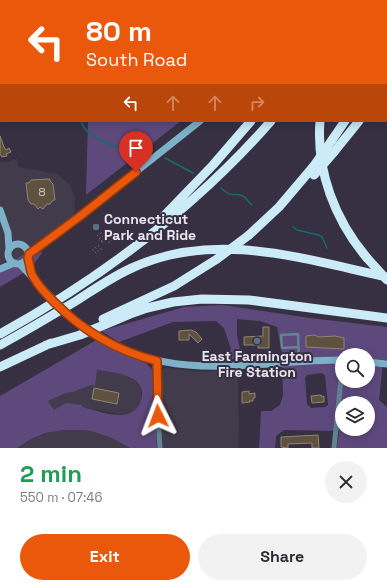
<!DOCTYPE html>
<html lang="en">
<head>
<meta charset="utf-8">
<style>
	body { margin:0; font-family:"Space Grotesk",sans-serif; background:#f2f2f3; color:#2b2b33; height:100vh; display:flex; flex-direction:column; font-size:15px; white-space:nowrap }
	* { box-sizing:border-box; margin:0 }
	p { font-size:13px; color:#7c7c81 }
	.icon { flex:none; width:22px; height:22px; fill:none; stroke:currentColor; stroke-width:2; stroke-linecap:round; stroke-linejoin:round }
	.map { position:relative; height:448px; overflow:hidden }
	.panel { display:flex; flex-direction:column; background:#fff; flex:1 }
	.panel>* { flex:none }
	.guide { position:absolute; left:0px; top:0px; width:387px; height:122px; box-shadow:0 2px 10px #0003; background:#ea580c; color:#fff; overflow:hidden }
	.tools { position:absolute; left:335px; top:348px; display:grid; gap:8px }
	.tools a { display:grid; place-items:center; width:40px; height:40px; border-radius:50%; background:#fff; box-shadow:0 2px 10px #0003; font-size:20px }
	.pin { position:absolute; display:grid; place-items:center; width:34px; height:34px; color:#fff; margin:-41px -17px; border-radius:50% 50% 50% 0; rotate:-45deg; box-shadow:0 0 4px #0007 }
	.pin .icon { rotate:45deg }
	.me { position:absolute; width:44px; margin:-22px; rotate:357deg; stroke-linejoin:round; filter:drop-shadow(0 0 3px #0008) }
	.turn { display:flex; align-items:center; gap:14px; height:84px; padding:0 20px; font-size:18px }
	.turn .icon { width:52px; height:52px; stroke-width:2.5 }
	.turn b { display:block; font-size:28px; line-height:34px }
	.lanes { display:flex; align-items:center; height:38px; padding:0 20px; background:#0003; justify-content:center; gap:20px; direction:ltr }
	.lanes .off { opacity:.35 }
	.round { display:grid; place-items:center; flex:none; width:42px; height:42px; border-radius:21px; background:#f2f2f3 }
	.headline { display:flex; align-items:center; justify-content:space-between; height:68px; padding:0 20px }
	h1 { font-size:24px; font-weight:700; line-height:30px; color:#1e9e55 }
	.button { display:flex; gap:8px; margin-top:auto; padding:8px 20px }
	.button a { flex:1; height:46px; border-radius:24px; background:#ea580c; color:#fff; font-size:16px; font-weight:700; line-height:46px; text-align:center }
	.button a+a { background:#f2f2f3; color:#2b2b33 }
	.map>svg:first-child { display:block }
	.commercial { fill:#423b4b }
	.green { fill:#5e497d; fill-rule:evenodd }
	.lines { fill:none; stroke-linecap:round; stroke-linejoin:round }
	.stream { stroke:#176b6f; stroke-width:1.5 }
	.building { fill:#5e513f; stroke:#928571 }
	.path { stroke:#6c6777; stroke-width:1; stroke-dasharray:2 2; stroke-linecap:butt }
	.lane { stroke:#638492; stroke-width:2.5 }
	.street { stroke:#638492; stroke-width:5 }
	.secondary { stroke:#7cb1c7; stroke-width:7 }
	.highway { stroke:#ccebf9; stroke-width:9 }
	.secondary-bridge { stroke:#7cb1c7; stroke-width:7 }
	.highway-bridge { stroke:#ccebf9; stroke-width:9 }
	.route-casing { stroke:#983908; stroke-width:10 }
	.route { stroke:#ea580c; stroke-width:7 }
	.service-dot { fill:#5c6f8a; stroke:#363042; stroke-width:1.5 }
	.labels { text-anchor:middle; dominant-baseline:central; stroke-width:4; stroke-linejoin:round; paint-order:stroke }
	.number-label { font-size:12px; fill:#c6c1c4 }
	.poi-label { font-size:14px; font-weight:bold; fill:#e9e6f1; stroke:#363042; text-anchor:start }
</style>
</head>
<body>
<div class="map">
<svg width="387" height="448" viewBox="0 0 387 448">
	<rect width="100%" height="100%" fill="#363042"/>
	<path class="commercial" d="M17 158 18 167 57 174 70 185 75 198 74 221 0 269V162H8Z
		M165 368 203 372 238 369 239 448H162L159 384 160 374 162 370Z
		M97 370 126 375 136 382 140 386 142 398 140 405 135 410 129 414 123 415 82 407V406L54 410 48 401 66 393 73 392 91 385Z
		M63 430H80L91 431 112 438 130 448H17L31 439 45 433Z"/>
	<path class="green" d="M92 0H334L332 1Z
		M88 121H181L86 195Z
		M45 241 39 249 42 253 30 269 0 287V269Z
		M222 305 310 318 387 327V360L368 359V355H342V357L283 359 277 327 260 321 237 319V336L241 353 236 359 228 360 227 355 231 349 224 328 216 321 173 322 119 342 101 331 184 307Z
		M100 338 136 354 152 369 154 385 157 448H130L112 438 91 431 80 430H63L45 433 31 439 17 448H0V396ZM97 370C113 373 149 374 141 401 139 407 134 412 128 414 117 418 94 410 82 407V405L66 403 54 410 48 401 66 393 73 392 91 385 95 386Z
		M342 360V381H368V362L383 363 379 400 387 407V448H337L339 431 284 430 276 436 275 448H259L261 411H271L280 405 283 395 282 365ZM321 373 325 375 328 405 325 407 311 408 307 404 305 378 307 375ZM342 403H368V429H342Z"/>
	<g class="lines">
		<path class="stream" d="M56 0 58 1
			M81 121C82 124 83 127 86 130 91 136 114 147 123 149 132 151 142 146 151 151
			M165 158 193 173
			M221 188C233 199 232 192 243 196 247 198 249 203 252 205
			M293 227 297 230 319 235 322 237 327 248"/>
	</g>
	<path class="building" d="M0 136 4 147 6 150 9 148 11 152 6 154 7 156 2 157 0 154Z
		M50 179V181L53 184 55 200H53L50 204H47L43 209 40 207 38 209 34 204H31L28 200 26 183H29L31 180Z
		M263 327H269V348H258V345H244V337L263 336Z
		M191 330 196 332 202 339 198 343 189 334V340H179V331Z
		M314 335 319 337 335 336 344 338V349L306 347V336Z
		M94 388 119 393 117 404 92 399Z
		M249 391V394L255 393V398H253V401H249L250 402 242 403V392Z
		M321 395 322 397 324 396V402L312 403 311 396Z
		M318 435 319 448H312V443L288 444V448L281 447V437Z"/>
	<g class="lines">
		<path class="path" d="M97 236 105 230
			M99 239 107 233
			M101 241 109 235
			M101 242 106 241 110 237
			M108 243 112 240
			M98 245 102 250
			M95 247 99 252
			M92 249 97 254"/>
		<path class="lane" d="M298 347 282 348 281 335 298 334 299 361"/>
		<path class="street" d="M157 361V400L160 448
			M334 448 342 370"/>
		<path class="secondary" d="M0 210 8 233 9 249
			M8 254a10 10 0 1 1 20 0a10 10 0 1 1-20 0Z
			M29 254 79 217 200 121
			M28 258 33 278
			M20 264 47 293
			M0 269 14 263
			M100 338C179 384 257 360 342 360
			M368 362 387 364"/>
		<path class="highway" d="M352 1 353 0
			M368 1 369 0
			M386 49 387 47
			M386 83 387 81
			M320 121C316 171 335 220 367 258
			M332 140 345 121
			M334 152 359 121
			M159 221 213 165 251 121
			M249 235 279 207 313 167
			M103 319 174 286 217 259
			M0 334C101 278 194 209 271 121
			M0 345C26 331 51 316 76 301 95 289 113 276 134 267 217 230 303 259 387 277
			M46 345 80 335 130 314 147 308 173 302 202 299 249 300 387 318
			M0 367 51 343"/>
		<path class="secondary-bridge" d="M47 293 75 320 100 338"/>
		<path class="highway-bridge" d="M313 167 332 140
			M314 175 334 152
			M367 258 387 280
			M217 259 249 235"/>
	</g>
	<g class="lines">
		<g class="route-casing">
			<path id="route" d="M136 172 79 217 29 254 28 258C30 264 30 273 34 278 39 287 47 295 54 302 83 331 117 351 157 361L158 416"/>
		</g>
		<use href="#route" class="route"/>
	</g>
	<g class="service-dot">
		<circle cx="96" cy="227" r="4"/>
		<circle cx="257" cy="341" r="4"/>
	</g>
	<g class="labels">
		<g class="number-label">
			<text x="42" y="192">8</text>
		</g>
		<g class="poi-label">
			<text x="104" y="219">Connecticut<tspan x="104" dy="16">Park and Ride</tspan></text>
			<text x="257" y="356" text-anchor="middle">East Farmington<tspan x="257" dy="16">Fire Station</tspan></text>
		</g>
	</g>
</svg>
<div class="tools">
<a><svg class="icon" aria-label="search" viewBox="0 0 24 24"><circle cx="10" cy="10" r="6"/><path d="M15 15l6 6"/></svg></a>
<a><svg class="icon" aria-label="layers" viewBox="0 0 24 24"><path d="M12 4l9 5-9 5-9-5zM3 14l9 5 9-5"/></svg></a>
</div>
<div class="pin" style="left:136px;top:172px;background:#d93025"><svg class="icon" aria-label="arrive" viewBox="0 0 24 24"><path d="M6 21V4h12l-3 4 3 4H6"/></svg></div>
<svg class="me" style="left:158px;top:416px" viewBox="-20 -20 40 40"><path d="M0-17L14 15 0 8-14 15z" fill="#ea580c" stroke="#fff" stroke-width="4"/></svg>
<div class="guide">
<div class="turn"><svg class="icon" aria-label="left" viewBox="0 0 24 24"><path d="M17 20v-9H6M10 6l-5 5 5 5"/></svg><div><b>80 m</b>South Road</div></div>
<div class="lanes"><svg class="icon" aria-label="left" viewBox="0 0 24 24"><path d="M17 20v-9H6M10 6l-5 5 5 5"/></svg><svg class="icon off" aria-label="ahead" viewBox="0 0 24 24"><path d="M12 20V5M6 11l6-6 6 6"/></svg><svg class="icon off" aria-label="ahead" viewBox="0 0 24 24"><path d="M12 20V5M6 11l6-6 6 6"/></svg><svg class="icon off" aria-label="right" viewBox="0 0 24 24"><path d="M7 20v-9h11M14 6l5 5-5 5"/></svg></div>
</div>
</div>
<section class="panel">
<div class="headline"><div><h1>2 min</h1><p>550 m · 07:46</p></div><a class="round"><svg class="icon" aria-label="close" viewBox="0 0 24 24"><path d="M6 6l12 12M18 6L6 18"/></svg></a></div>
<div class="button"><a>Exit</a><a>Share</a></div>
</section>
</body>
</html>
